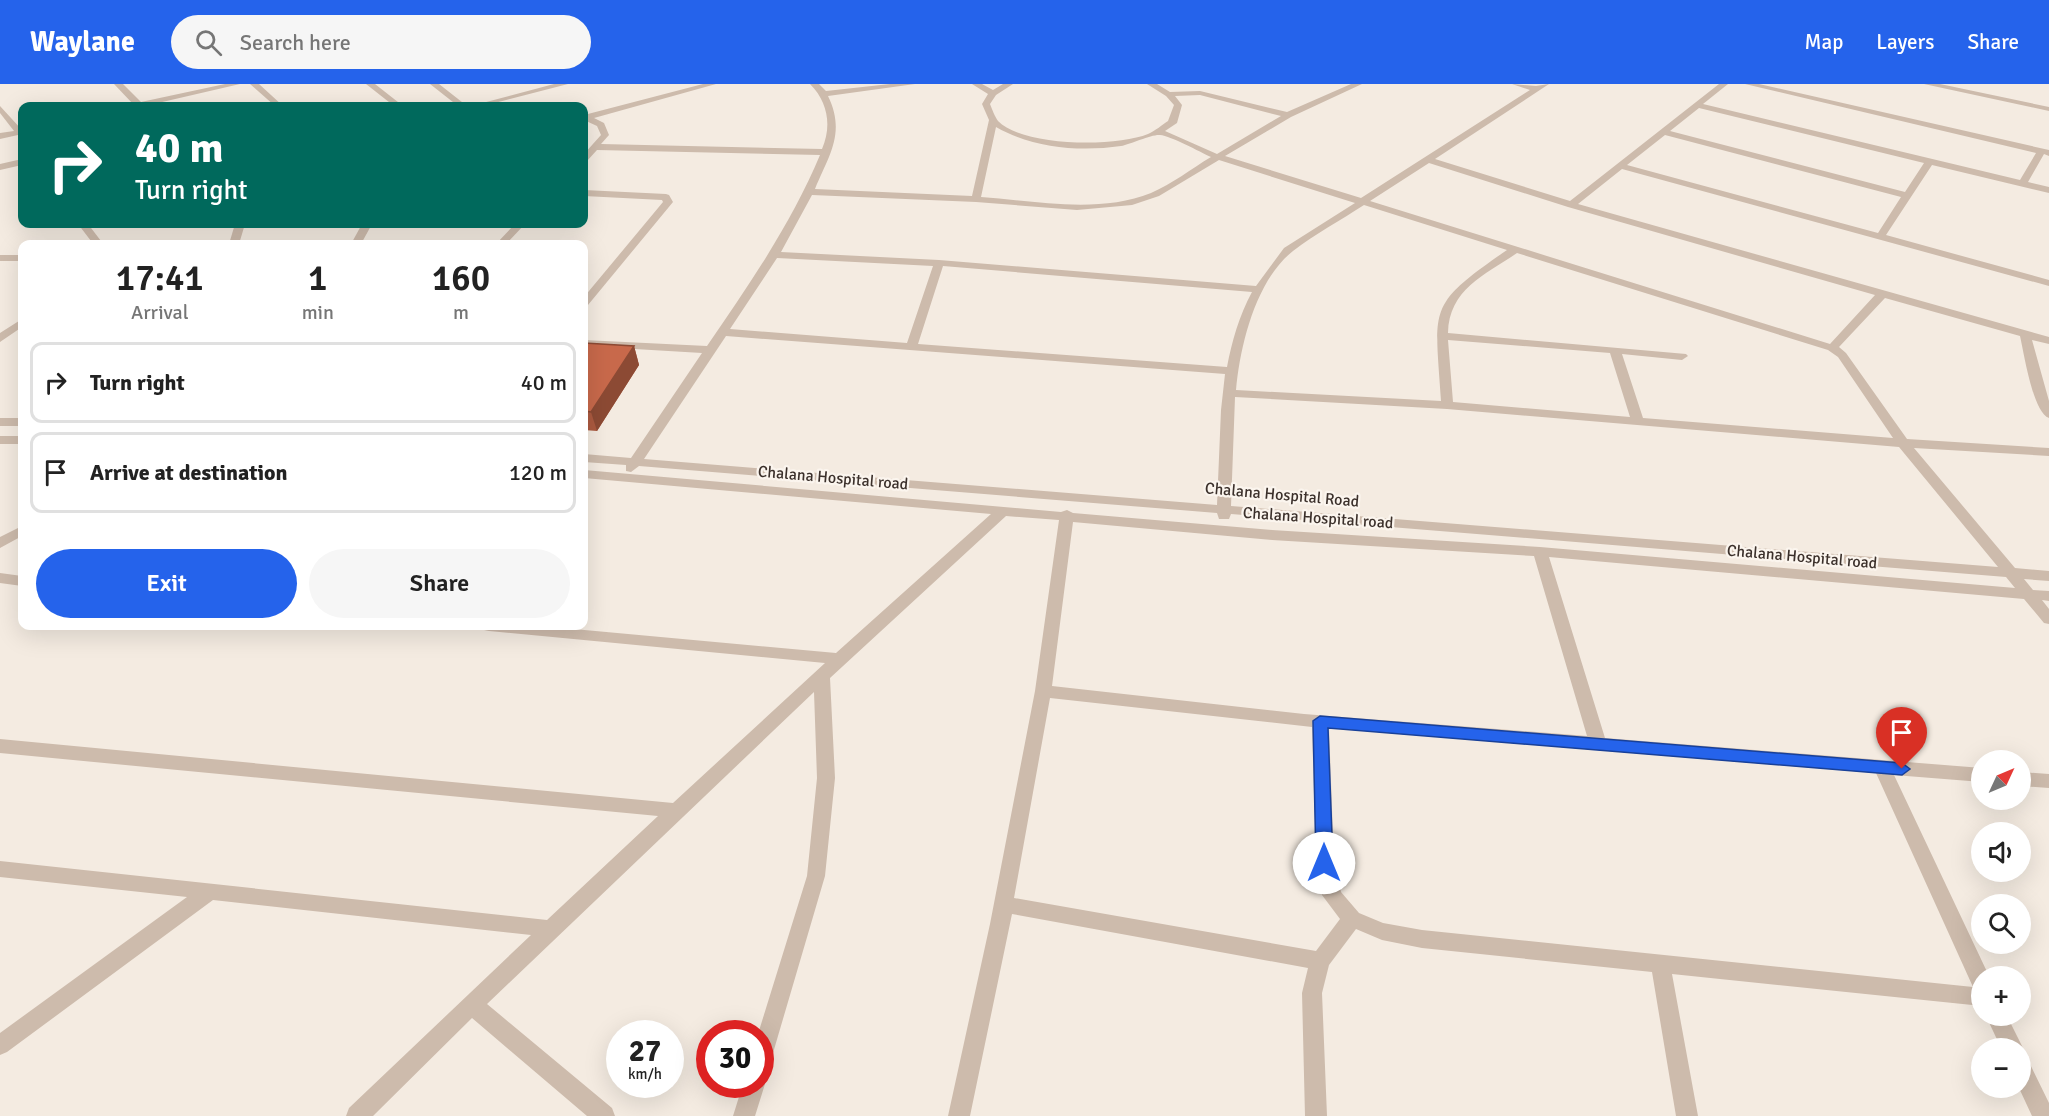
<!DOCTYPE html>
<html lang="en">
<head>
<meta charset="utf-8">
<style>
	body { margin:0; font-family:Signika,sans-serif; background:#f6f6f6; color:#222; height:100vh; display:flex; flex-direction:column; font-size:22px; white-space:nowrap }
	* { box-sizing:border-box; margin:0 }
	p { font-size:20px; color:#767676 }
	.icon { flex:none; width:33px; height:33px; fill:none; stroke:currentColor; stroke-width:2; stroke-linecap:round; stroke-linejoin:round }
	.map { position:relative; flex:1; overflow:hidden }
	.details { position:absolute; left:18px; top:156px; width:570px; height:390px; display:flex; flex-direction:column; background:#fff; border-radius:12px; box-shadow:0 6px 24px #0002 }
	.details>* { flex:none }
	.top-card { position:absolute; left:18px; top:18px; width:570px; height:126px; border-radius:12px; box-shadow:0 6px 24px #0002; background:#00695c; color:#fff; overflow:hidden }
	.needle { width:39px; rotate:46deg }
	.fabs { position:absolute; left:1971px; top:666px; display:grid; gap:12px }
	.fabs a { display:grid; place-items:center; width:60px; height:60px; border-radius:50%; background:#fff; box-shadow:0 6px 24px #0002; font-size:30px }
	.speed { position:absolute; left:606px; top:936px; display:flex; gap:12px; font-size:30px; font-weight:700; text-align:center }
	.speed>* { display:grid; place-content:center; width:78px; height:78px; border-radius:50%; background:#fff; box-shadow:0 6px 24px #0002; line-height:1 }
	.speed small { font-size:15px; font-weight:400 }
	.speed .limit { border:9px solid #d22; background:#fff; color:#111 }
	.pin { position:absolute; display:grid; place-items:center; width:51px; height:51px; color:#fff; margin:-62px -26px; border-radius:50% 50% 50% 0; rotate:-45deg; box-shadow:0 0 6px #0007 }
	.pin .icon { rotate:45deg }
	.me { position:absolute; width:66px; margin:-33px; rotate:0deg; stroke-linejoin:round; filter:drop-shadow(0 0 4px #0008) }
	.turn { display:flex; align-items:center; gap:21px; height:126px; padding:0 18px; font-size:27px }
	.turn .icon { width:78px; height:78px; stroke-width:2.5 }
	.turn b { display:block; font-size:42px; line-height:51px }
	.eta { display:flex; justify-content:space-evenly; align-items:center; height:102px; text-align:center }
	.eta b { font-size:36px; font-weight:600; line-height:42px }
	.button { display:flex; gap:12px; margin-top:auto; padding:12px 18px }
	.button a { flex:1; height:69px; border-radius:36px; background:#2563eb; color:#fff; font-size:24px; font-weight:600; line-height:69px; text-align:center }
	.button a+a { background:#f6f6f6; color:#222 }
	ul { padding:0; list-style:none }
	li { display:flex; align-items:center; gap:18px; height:81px; margin:0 12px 9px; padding:0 6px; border:3px solid #e0e0e0; border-radius:12px }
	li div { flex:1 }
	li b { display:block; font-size:22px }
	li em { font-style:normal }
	header { display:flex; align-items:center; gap:36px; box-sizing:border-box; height:84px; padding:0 30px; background:#2563eb; color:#fff }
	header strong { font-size:28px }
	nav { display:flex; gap:33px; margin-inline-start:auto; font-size:21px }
	.search { width:420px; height:54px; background:#f6f6f6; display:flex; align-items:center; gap:15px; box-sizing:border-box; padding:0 21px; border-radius:33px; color:#767676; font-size:22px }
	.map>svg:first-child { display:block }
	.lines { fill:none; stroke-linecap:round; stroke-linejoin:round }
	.minor { fill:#cdbbac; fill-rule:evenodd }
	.wall { fill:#ac5a40 }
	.shaded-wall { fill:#8c4a34 }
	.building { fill:#c8694b; stroke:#8c4a34; stroke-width:1.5 }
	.route { fill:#2563eb; stroke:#184099; stroke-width:1.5 }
	.labels { text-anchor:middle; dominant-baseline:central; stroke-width:4.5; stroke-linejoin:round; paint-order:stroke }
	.street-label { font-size:16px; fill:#3b302b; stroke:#fbf5ee }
</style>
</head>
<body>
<header>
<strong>Waylane</strong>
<div class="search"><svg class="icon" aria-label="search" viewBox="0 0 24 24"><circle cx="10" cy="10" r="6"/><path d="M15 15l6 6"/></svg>Search here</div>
<nav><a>Map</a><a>Layers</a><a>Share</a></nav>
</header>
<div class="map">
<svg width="2049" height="1032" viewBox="0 0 2049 1032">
	<rect width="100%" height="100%" fill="#f4ebe1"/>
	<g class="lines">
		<path class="minor" d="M114 0H123L141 18 225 0H240L145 22H132L133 20Z
			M250 0H259L283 22H275Z
			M366 0H375L403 22H394Z
			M430 0H439L467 22H458Z
			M554 0H568L483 22H471Z
			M703 0H716L594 34 604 39 609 51 601 60 822 65C832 42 828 18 810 0H819L826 7 890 0H915L828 12C846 49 829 71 815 105L972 112 989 36 982 20 988 10 972 0H982L993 6 1003 0H1013L996 11 990 20C992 25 995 33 998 37 1024 63 1116 63 1148 50 1155 47 1162 41 1168 37L1174 21 1166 12 1147 0H1157L1170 8 1200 7 1287 28 1351 0H1362L1291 33 1225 72 1361 114 1530 6 1512 0 1536 2 1549 0 1435 75 1570 117 1719 0H1728L1703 20 2020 96 2036 69 1745 0H1759L2049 66V72L2044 70 2028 98 2049 103V109L1932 81 1886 151 2049 196V202L1622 85 1578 120 2049 253V260L2032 256 2049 317V334C2033 329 2024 269 2020 252L1885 214 1839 263 1846 269 1907 355 2049 364V372L1914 364 2015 484 2049 487V497L2024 495 2033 506 2049 507V517L2042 516 2049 525V540L2044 539 2024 515 1549 473 1605 654 1982 684V698L1894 691 1989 892H1982V922L1672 890 1698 1032H1676L1652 888 1422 864 1382 856 1356 845 1329 881 1322 909 1327 1032H1305L1302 909 1308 884 1012 830 970 1032H948L990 840 1035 607 1059 436 1006 432 830 594 835 694 825 792 768 986 760 989V950H758L807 792 817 694 814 608 487 920 612 1024 615 1032H587L472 934 373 1032H346L349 1024 531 851 213 816 7 968 0 971V949L187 813 0 793V777L547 836 658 732 0 669V655L673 719 825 579 489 547 484 546 482 542H541L836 569 991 430 584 394V386L1061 428 1067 426 1073 429 1272 446 1540 463 2015 504 2006 493 1231 430 1229 435H1219L1217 429 639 382 631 388 626 387V381L584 378V370L631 374 702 269 584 262V256L707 262C749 201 791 140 820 71L597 66 587 77 584 78V70L601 51 597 42 584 36V31ZM1200 11 1281 32 1217 70 1165 47 1177 39 1182 21 1175 12ZM1699 24 1924 79 1905 108 1670 47ZM996 43C1033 64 1079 68 1121 62 1131 60 1152 50 1160 51 1171 52 1200 68 1211 73 1191 85 1172 100 1151 109 1099 130 1035 117 981 113ZM1665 51 1901 113 1878 149 1627 81ZM1219 76 1355 119 1284 164 1256 202 939 176 781 168 812 111 976 118 1077 126 1132 121 1159 112ZM1429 79 1568 123 1875 211 1830 260 1370 117ZM1364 121 1507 166C1426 222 1435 222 1441 317L1236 306C1240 261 1256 196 1293 167 1315 150 1341 136 1364 121ZM1517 169 1828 266 1838 273 1893 354 1643 334 1622 270 1682 276 1688 272 1686 270 1448 249C1449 205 1485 191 1517 169ZM777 174 933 182 907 259 730 245ZM943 182 1252 208C1239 232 1232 257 1227 283L918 260ZM726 252 1225 290 1221 326 1217 421 644 375ZM1448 256 1610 269 1630 333 1453 318ZM1235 313 1447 325 1899 363 1998 483 1231 422ZM1073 438 1272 456 1534 472 1587 652 1304 630 1052 602ZM1050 614 1312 643 1316 779 1322 811 1340 835 1316 867 1014 814ZM1329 644 1876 689 1973 903 1422 846 1383 839 1359 829 1341 808 1334 779Z
			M1924 0H1940L2049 23V27Z
			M0 22 22 46V53L18 51 0 55V49L14 47 0 29Z
			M22 75V81L0 86V80Z
			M584 106 666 110 669 111 673 118 588 221 584 222V213L663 118 662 116 584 112Z
			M78 140H88L101 157 100 160H90L91 157Z
			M235 140H245L239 160H229Z
			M362 140H372L361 160H351Z
			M515 140H525L506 160H496Z
			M0 171H22V177H0Z
			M22 235V243L0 258V249Z
			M0 334H22V342H0Z
			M0 352H22V360H0Z
			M22 442V452L0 464V453Z
			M0 489 22 492V502L0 499Z
			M2020 688 2049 690V704L2020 702Z
			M1986 932H2007L2023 964 2020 969V964H2001Z
			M2020 973 2028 976 2049 1019V1032H2032L2019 1004Z
			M760 992 765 1000 755 1032H733L743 1000H760Z"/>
	</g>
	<path class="wall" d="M584 259 634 262 639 281 597 347 584 346Z"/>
	<path class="shaded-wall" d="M634 262 639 281 597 347 591 328Z"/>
	<path class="building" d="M584 259 634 262 591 328 584 327Z"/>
	<path class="route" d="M1320 632 1902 679 1910 685 1902 691 1328 644 1333 779 1330 784H1319L1316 779 1313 637Z"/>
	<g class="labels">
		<g class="street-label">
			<text transform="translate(833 394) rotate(5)">Chalana Hospital road</text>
			<text transform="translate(1282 411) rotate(5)">Chalana Hospital Road</text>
			<text transform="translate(1318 434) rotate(4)">Chalana Hospital road</text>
			<text transform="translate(1802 473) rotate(5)">Chalana Hospital road</text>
		</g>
	</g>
</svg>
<div class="fabs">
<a><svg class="needle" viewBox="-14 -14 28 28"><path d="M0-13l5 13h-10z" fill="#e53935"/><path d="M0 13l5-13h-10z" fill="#767676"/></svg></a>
<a><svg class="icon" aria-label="sound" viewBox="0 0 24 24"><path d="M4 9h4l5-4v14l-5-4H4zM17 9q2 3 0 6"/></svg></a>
<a><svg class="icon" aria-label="search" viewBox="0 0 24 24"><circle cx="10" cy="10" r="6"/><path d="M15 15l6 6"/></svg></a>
<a>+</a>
<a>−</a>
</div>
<div class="speed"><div>27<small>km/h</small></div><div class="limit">30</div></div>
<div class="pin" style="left:1902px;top:685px;background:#d93025"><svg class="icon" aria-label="arrive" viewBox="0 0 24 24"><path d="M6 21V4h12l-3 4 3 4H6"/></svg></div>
<svg class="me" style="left:1324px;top:779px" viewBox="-20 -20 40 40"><circle r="19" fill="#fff"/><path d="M0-13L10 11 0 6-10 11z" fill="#2563eb"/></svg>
<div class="top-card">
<div class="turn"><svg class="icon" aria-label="right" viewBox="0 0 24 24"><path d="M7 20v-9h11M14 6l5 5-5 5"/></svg><div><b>40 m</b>Turn right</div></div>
</div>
<section class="details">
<div class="eta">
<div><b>17:41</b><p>Arrival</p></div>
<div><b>1</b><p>min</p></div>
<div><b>160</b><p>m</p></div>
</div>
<ul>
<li><svg class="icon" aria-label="right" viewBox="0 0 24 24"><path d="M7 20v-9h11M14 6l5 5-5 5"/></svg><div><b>Turn right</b></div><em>40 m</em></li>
<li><svg class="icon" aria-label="arrive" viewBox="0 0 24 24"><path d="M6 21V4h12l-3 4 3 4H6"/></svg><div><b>Arrive at destination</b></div><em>120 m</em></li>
</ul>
<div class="button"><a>Exit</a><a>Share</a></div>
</section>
</div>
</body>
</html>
